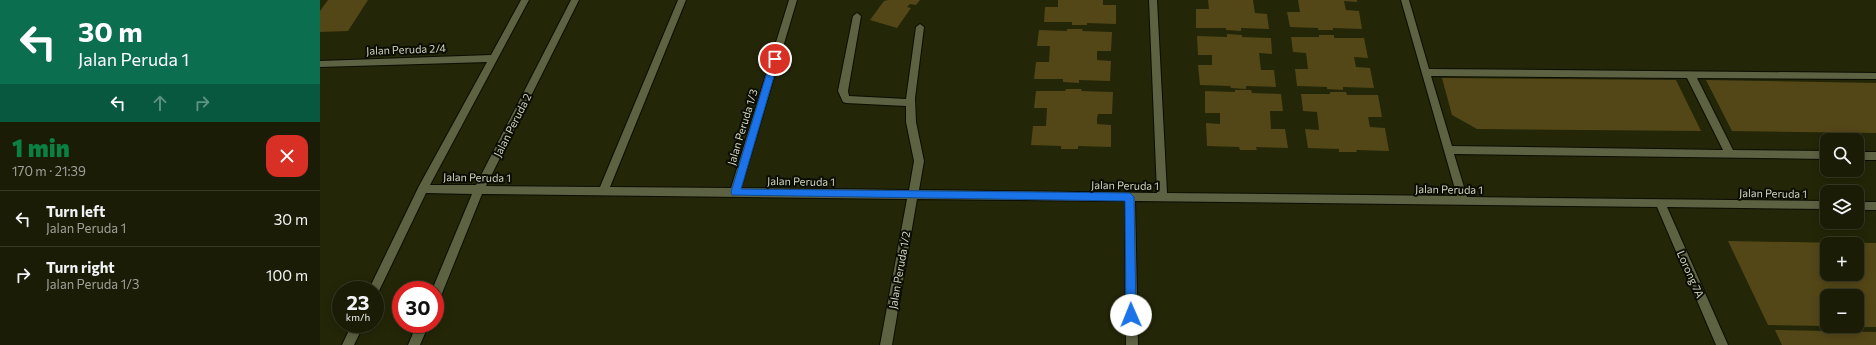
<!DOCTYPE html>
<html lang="en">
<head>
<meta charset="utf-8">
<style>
	body { margin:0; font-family:Commissioner,sans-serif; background:#23250f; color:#f1f3f6; height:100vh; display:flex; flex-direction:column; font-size:15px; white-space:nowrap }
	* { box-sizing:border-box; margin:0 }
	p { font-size:13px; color:#9fa19a }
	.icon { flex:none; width:22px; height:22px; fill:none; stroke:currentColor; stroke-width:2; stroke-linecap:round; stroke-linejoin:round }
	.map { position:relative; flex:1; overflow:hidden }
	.sheet { display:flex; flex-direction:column; background:#1a1c05; width:320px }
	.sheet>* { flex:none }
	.banner { background:#0b6e4f; color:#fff; overflow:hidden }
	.buttons { position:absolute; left:1500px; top:133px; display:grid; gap:8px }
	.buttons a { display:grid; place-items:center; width:44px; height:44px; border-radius:8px; background:#1a1c05; box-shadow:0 2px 10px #0003,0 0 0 1px #383a27; font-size:20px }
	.speed { position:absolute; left:12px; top:281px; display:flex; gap:8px; font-size:20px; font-weight:700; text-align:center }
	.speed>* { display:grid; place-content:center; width:52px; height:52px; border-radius:50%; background:#1a1c05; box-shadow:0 2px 10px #0003,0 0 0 1px #383a27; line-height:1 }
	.speed small { font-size:10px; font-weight:400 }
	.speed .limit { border:6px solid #d22; background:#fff; color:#111 }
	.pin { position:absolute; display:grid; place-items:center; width:34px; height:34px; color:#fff; margin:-17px; border:2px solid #fff; border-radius:50%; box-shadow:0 1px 4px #0007 }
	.me { position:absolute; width:44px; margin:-22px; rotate:359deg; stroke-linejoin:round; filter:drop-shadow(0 0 3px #0008) }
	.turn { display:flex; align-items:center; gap:14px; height:84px; padding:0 12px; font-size:18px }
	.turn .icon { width:52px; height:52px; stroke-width:2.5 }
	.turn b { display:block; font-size:28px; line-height:34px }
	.lanes { display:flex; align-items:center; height:38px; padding:0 12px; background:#0003; justify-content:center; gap:20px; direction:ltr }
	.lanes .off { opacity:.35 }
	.round { display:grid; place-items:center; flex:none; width:42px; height:42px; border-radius:12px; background:#23250f }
	.summary { display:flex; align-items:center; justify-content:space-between; height:68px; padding:0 12px }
	h1 { font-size:24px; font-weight:800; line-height:30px; color:#0b8043 }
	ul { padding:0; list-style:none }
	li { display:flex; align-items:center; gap:12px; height:56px; padding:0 12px; border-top:1px solid #383a27 }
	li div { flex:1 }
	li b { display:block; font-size:15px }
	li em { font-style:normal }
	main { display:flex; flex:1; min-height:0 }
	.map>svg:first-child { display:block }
	.building { fill:#534718 }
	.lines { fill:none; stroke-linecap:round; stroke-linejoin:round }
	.minor-casing { stroke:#0c0e00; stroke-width:2 }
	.minor { fill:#5d6242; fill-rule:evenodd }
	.route { fill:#1a73e8; stroke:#114b97 }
	.labels { text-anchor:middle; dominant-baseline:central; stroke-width:4; stroke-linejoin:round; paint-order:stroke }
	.street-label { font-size:11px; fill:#d1d4c2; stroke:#0c0e03 }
</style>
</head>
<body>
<main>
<section class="sheet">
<div class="banner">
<div class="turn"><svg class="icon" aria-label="left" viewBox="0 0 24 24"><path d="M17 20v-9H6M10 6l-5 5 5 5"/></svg><div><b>30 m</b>Jalan Peruda 1</div></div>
<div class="lanes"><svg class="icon" aria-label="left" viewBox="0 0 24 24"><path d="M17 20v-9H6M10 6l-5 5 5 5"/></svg><svg class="icon off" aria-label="ahead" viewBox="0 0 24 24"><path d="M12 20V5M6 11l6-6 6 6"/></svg><svg class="icon off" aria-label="right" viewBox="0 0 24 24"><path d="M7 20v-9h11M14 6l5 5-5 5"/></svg></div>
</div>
<div class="summary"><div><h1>1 min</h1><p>170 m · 21:39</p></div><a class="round" style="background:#d93025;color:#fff"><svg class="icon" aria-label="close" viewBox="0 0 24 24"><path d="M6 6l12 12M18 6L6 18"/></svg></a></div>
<ul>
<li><svg class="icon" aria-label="left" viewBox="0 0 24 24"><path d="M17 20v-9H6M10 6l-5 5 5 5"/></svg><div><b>Turn left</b><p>Jalan Peruda 1</p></div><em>30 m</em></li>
<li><svg class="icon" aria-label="right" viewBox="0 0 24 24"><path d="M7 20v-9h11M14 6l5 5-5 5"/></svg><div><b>Turn right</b><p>Jalan Peruda 1/3</p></div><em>100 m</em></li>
</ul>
</section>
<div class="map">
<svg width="1556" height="345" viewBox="0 0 1556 345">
	<rect width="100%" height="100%" fill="#232607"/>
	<path class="building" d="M8 0H48L28 31 0 32V11Z
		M568 0H600L596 5 590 4 587 7 591 8 577 28 550 20 564 1Z
		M738 0H783V5H796V24L767 23V25H752V22H724L725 7H738Z
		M888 0H933L935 13 947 14 949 29 921 28V31L906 30V28H876V9H889Z
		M978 0H1037V2L1024 1 1026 10 1039 11 1042 29 1013 28V30H998V28L970 27 967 12H980Z
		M747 29H763L762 31 792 32 791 51H777V60L791 61 790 81 759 80V83L743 82V79H714L716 62H729L730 46H717L719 30 747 31Z
		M907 34 922 35V37L951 38 952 54 939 53 941 70H954L956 87 926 86V89L911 88 910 86 880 85 878 65H892V55H878L877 36 907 37Z
		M999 35H1014V38H1044L1048 58 1034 57 1036 67 1050 68 1054 88 1023 87V90L1007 89V87L977 86 975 69H988L986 53 973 52 971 37H999Z
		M1122 78 1356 80 1381 131 1157 129 1132 115Z
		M1386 80 1556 83V133L1412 131Z
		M746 89H762L761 91 793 92 792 114H778L777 119V124L791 125V147L758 146V149H741V146L711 145 713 126H726L727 108H714L716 91H745Z
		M915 90H931L932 93 961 94 963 111H950L951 129H965L968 148 936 147 937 150H920L919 147 887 146 886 123 900 124V113H885V91L915 92Z
		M1010 92H1026L1027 95H1058L1062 117H1048L1050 127 1065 128 1069 151 1036 150 1037 152H1019V149L988 148 985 129 999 130 997 112 983 111 981 94H1010Z
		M1408 241 1523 243V244H1507V274H1537V243H1556V327H1537V296H1507V326L1448 325Z
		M1455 330 1556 332V345H1462Z"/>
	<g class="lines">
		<g class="minor-casing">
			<path id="minor" d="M201 0H209L110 185H156L251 0H259L166 186 280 187 358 0H366L290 187 411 188 469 0H477L421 188 589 190 594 161 586 122V106L526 103 523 102 518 91 533 16 537 13 541 16 528 91 529 96 586 99 596 27 600 24 604 27 595 98 596 122 604 161 599 190 837 193 829 0H837L847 193 1137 196 1081 0H1089L1109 69 1556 73V79L1377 78 1413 150 1507 151V159L1134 154 1147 197 1507 201V209L1347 207 1408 345H1396L1337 207 815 201 818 345H806L805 201 597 199 572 345H560L587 199 162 194 121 296 119 300 115 301V290H112L152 194 106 193 58 293 55 295V290H49L50 287 99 186 167 62 0 67V61L171 55ZM1111 76 1367 78 1403 150 1132 146Z
				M1537 152H1556V160H1537Z
				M1537 202H1556V210H1537Z
				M32 324H44L34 345H22Z
				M97 324H109L100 345H88Z"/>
		</g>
		<use href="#minor" class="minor"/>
	</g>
	<path class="route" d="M455 56 459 59 421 189 810 193 814 197 816 315 815 319 811 320 808 319 806 315 805 201 412 195 411 192 451 59Z"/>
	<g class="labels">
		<g class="street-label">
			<text transform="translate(86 49) rotate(-2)">Jalan Peruda 2/4</text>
			<text transform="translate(192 125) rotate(-63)">Jalan Peruda 2</text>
			<text transform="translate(422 127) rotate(-73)">Jalan Peruda 1/3</text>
			<text transform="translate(157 177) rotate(1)">Jalan Peruda 1</text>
			<text transform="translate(481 181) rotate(1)">Jalan Peruda 1</text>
			<text transform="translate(805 185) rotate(1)">Jalan Peruda 1</text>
			<text transform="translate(1129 189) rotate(1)">Jalan Peruda 1</text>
			<text transform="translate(1453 193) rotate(1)">Jalan Peruda 1</text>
			<text transform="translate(579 270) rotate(-80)">Jalan Peruda 1/2</text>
			<text transform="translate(1371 274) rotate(66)">Lorong 7A</text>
		</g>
	</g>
</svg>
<div class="buttons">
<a><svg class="icon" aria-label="search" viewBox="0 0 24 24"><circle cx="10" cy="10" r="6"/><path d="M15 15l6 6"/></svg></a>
<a><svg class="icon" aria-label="layers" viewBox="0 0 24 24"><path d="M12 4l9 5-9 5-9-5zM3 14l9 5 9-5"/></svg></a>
<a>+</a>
<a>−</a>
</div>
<div class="speed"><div>23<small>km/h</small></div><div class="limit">30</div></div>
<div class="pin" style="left:455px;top:59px;background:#d93025"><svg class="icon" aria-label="arrive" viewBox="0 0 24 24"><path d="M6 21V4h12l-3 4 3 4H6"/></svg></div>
<svg class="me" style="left:811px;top:315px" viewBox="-20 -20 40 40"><circle r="19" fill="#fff"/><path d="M0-13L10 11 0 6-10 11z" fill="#1a73e8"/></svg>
</div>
</main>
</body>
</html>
